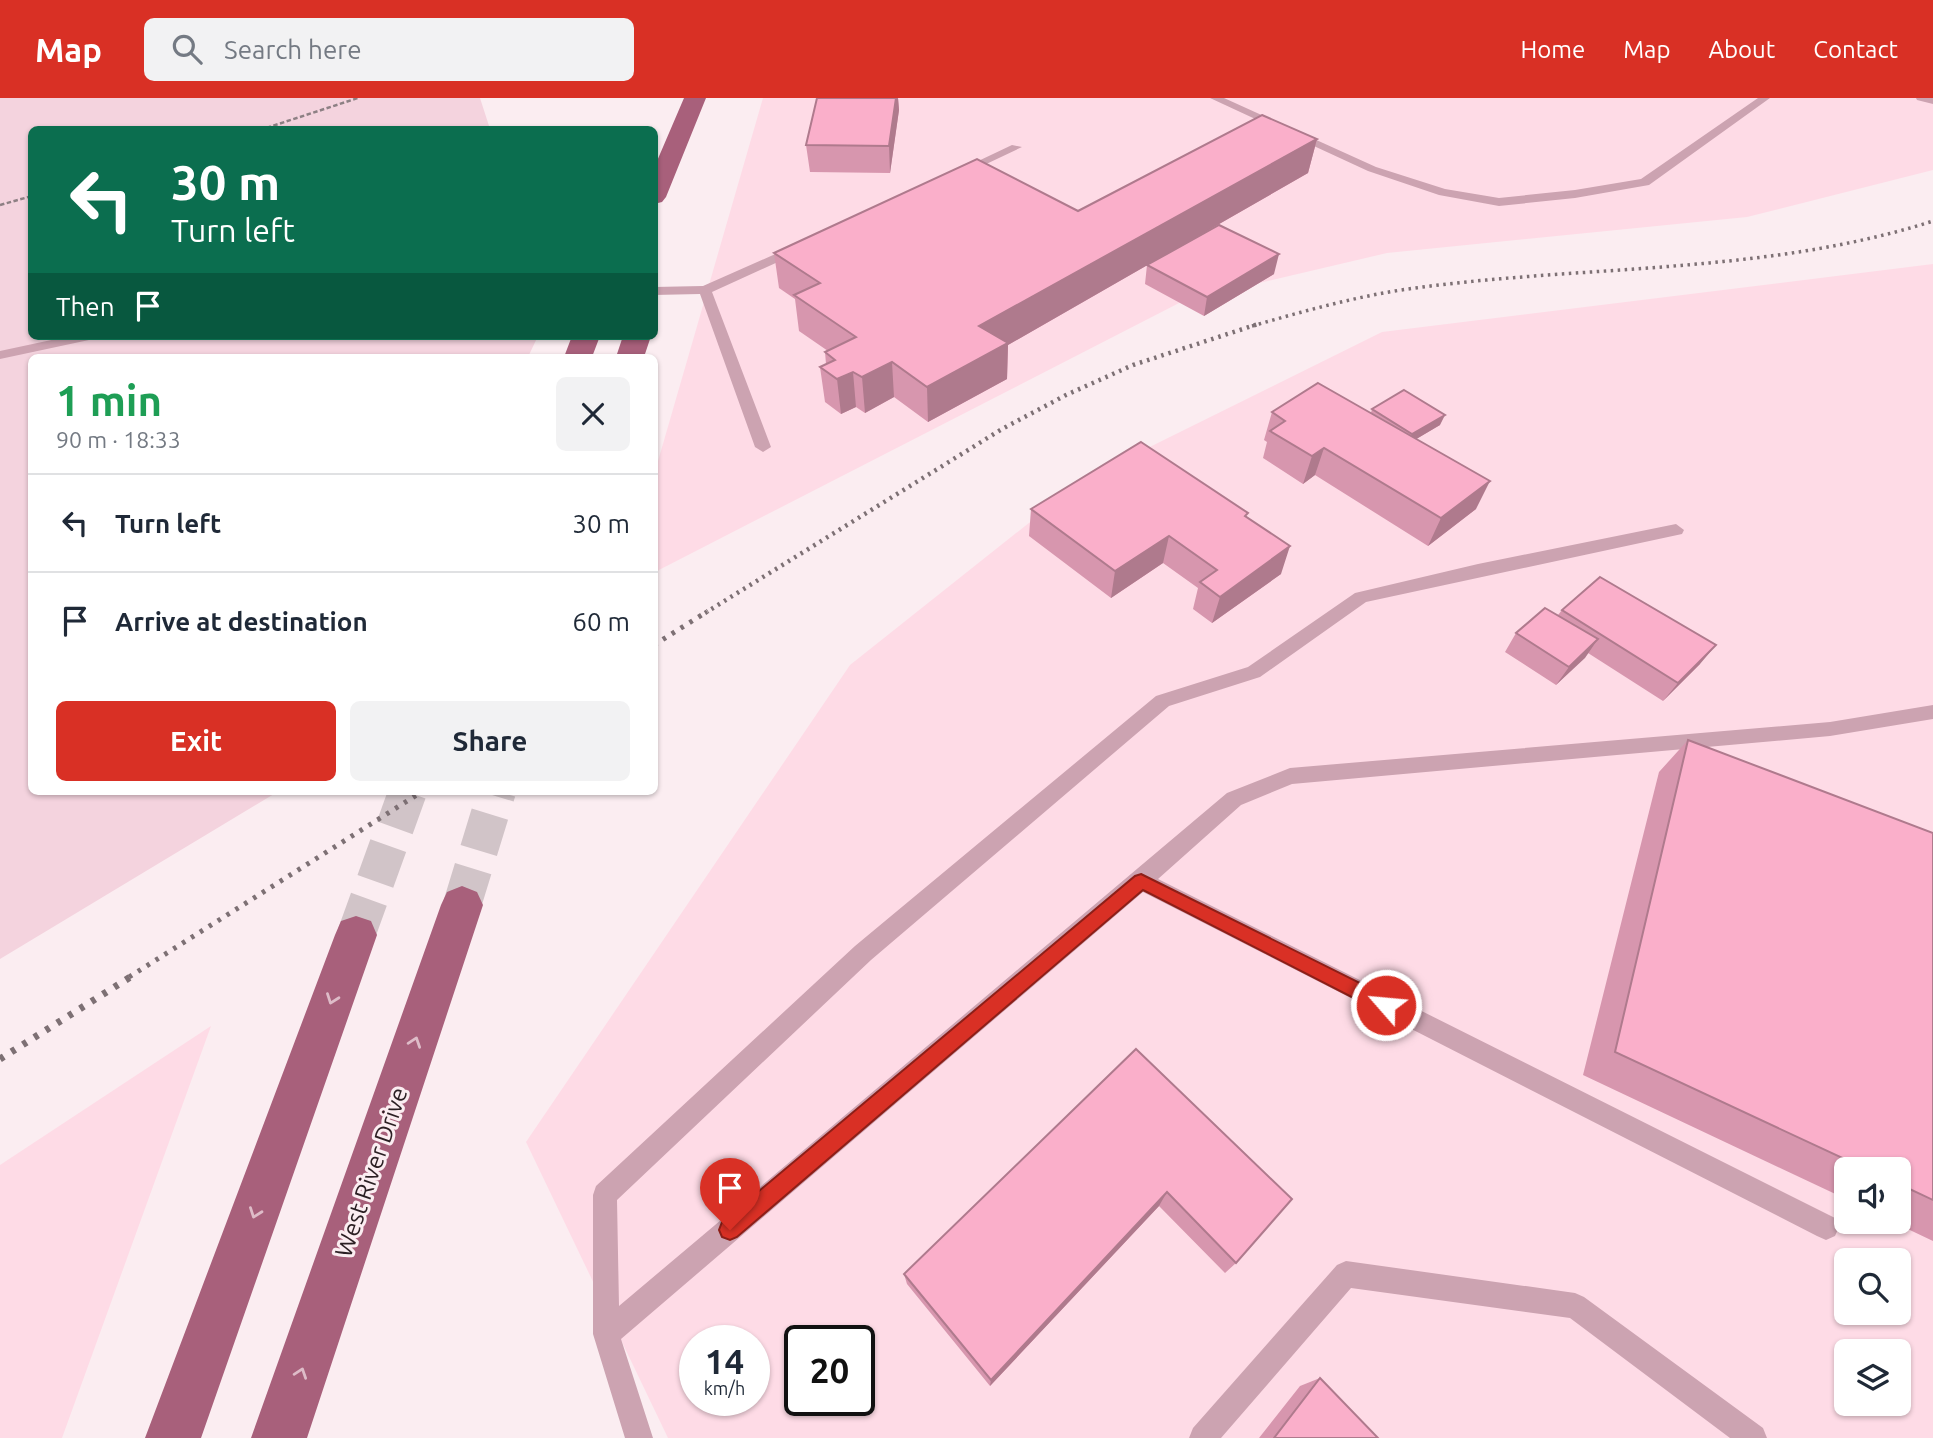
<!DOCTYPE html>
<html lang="en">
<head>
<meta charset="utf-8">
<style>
	body { margin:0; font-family:Ubuntu,sans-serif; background:#f2f2f3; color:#1f2937; height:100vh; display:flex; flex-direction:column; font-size:26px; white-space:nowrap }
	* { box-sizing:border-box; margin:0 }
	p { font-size:23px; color:#747a83 }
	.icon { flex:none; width:38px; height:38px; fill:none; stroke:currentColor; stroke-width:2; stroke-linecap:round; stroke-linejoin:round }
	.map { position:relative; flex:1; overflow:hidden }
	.sheet { position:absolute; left:28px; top:256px; width:630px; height:441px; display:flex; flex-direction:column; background:#fff; border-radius:10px; box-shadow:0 2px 5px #0004 }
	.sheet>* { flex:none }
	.guide { position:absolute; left:28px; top:28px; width:630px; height:214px; border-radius:10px; box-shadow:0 2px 5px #0004; background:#0b6e4f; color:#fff; overflow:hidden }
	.controls { position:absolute; left:1834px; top:1059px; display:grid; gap:14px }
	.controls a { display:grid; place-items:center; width:77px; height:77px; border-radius:10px; background:#fff; box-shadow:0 2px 5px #0004; font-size:35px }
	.speed { position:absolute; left:679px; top:1227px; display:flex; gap:14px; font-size:35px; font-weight:700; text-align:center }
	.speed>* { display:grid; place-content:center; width:91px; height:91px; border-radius:50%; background:#fff; box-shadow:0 2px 5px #0004; line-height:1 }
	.speed small { font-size:18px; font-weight:400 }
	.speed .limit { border:4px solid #111; border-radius:10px; background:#fff; color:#111 }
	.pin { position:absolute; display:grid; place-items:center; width:60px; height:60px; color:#fff; margin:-72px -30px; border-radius:50% 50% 50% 0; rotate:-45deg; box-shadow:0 0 7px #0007 }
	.pin .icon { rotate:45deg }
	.me { position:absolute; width:77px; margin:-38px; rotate:297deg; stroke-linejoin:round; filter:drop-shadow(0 0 5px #0008) }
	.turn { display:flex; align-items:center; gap:24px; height:147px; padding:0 28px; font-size:32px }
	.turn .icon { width:91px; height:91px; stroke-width:2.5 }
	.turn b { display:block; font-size:49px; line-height:60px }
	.then { display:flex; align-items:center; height:66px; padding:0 28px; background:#0003; gap:14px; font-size:26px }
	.round { display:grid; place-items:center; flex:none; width:74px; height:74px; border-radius:10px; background:#f2f2f3 }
	.overview { display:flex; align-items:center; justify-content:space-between; height:119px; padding:0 28px }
	h1 { font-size:42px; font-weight:700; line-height:52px; color:#1e9e55 }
	.action { display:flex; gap:14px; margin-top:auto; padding:14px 28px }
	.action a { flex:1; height:80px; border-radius:10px; background:#d93025; color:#fff; font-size:28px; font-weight:700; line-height:80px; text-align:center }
	.action a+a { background:#f2f2f3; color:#1f2937 }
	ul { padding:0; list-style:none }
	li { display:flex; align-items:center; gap:21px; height:98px; padding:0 28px; border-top:2px solid #e0e1e3 }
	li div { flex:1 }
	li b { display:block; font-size:26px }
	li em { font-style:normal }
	header { display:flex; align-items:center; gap:42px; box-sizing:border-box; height:98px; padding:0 35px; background:#d93025; color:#fff }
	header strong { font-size:33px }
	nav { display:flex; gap:38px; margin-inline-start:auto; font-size:24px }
	.search { width:490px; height:63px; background:#f2f2f3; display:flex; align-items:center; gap:18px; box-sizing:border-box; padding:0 24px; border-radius:10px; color:#747a83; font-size:26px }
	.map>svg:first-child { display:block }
	.built { fill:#fedbe6; fill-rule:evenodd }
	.green { fill:#f4d3de }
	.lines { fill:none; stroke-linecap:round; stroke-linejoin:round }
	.primary-tunnel { stroke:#d1c4c8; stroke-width:38; stroke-dasharray:38 19; stroke-linecap:butt }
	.path { stroke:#8d8084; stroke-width:2.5; stroke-dasharray:4.5 2.5; stroke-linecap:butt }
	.service { fill:#cca3b1; fill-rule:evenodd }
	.primary { fill:#a8607b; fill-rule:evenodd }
	.rail-far3 { stroke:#7d7074; stroke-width:3.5; stroke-dasharray:2.5 4.5; stroke-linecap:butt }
	.rail-far2 { stroke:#7d7074; stroke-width:4.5; stroke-dasharray:2.5 5; stroke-linecap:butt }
	.rail-far1 { stroke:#7d7074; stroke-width:5; stroke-dasharray:3.5 7; stroke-linecap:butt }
	.rail { stroke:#7d7074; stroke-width:7; stroke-dasharray:4.5 9; stroke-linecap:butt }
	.wall { fill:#d796ae }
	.shaded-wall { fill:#af7a8d }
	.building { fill:#faafca; stroke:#af7a8d; stroke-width:2 }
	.oneway { stroke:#debcc8 }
	.route { fill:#d93025; stroke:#8d1f18; stroke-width:2 }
	.labels { text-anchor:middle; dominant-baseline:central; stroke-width:6; stroke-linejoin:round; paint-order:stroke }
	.near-street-label { font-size:24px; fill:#2b1f23; stroke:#fbedf1 }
</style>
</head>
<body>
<header>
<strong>Map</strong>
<div class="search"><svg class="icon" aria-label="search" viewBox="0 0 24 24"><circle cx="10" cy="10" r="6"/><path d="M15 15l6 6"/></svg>Search here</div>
<nav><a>Home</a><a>Map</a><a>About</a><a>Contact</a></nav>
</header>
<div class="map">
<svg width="1933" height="1340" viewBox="0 0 1933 1340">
	<rect width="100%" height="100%" fill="#fbedf1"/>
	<path class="built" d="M763 0H1933V72L1747 119 1387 155 1183 203 655 474 654 377Z
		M1933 166V1340H668L526 1044 850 567 1083 382 1382 234ZM1846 1071H1899V1124H1846ZM1846 1162H1899V1214H1846ZM695 1242H754V1302H695ZM800 1242H859V1302H800ZM1846 1253H1899V1306H1846Z
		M211 928 62 1340H0V1067Z"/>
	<path class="green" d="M0 0H480L490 31 32 32V238H538L528 259H32V693H279L0 861Z"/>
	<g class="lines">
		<path class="primary-tunnel" d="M462 807 497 693
			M356 837 408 693"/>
		<path class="path" d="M260 32 358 0
			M0 107 32 98"/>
		<path class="service" d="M1210 0H1224L1376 69 1445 91 1499 100 1575 92 1641 81 1758 0H1770L1649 87 1575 100 1499 108 1439 97 1368 73Z
			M1916 0H1933V6L1917 2Z
			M1012 47 1022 49 963 77 953 75Z
			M798 146 804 150 802 153 712 194 771 349 763 354 755 349 700 196 654 197V189L703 188Z
			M70 238H96L89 242 0 261V253Z
			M1676 426 1684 432 1682 436 1366 504 1260 579 1169 608 871 862 617 1102 619 1208 1227 695 1290 670 1830 624 1933 607V621L1830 638 1292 686 1241 707 1158 781 1835 1120 1839 1129 1835 1138 1826 1142 1817 1138 1143 794 621 1241 653 1340H625L593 1236V1097L596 1088 855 848 1156 598 1248 569 1355 495 1478 466Z
			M1346 1163 1575 1195 1584 1199 1763 1330 1767 1340H1730L1570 1220 1351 1190 1221 1340H1189L1193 1330 1337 1167Z"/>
		<path class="primary" d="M684 0H706L666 99 662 104 654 106V70Z
			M572 238H600L592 259H564Z
			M623 238H651L644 259H616Z
			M462 788 477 794 483 807 307 1340H251L441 807 447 794Z
			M356 818 371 823 377 837 201 1340H145L335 837 341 823Z"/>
		<path class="rail-far3" d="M1252 228C1301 214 1350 200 1401 192 1578 166 1762 178 1933 123"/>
		<path class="rail-far2" d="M705 515 1002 331 1066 297 1133 267 1258 226"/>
		<path class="rail-far1" d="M654 547 708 513
			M129 879 423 693"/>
		<path class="rail" d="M0 961 132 878"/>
	</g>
	<path class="wall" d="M817 0H898L899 12 890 75 810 74 806 47Z
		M1317 41 1308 75 1008 247 1007 281 928 324 894 299 865 315 856 309 841 316 825 304 820 269 826 266 825 254 828 253 799 233 795 201 779 190 774 155 1078 113Z
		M1147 167 1274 176 1204 218 1145 186Z
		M1372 311 1440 327 1416 341 1476 411 1428 448 1315 377 1303 386 1263 360 1267 344 1264 342 1272 314 1371 315Z
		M1031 411 1247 420 1281 476 1212 525 1193 511 1198 490 1163 465 1111 500 1029 438Z
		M1562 512 1700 566 1663 603 1588 555 1556 587 1505 554 1516 535 1558 517Z
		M1688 642 1933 735V1143L1893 1124H1899V1071H1846V1101L1583 977 1659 674Z
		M1136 951 1236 1165 1225 1175 1159 1108 990 1288 907 1186 904 1176Z
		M1320 1280 1378 1340H1259L1300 1288Z"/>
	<path class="shaded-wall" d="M896 0H898L899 12 890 75 889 48Z
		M1317 41 1308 75 1008 247 1007 281 928 324 927 289 979 228Z
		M1279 156 1274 176 1204 218 1207 199Z
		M892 264 894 299 865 315 862 279Z
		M853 274 856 309 841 316 837 281Z
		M1445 317 1440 327 1408 346 1412 336Z
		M1324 350 1315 377 1303 386 1312 358Z
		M1490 383 1476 411 1428 448 1441 420Z
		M1169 438 1163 465 1111 500 1115 473Z
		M1290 448 1281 476 1212 525 1220 499Z
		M1598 541 1585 560 1556 587 1569 569Z
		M1716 547 1700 566 1663 603 1678 585Z
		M1167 1094 1159 1108 990 1288 991 1282Z"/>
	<path class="building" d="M817 0H896L889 48 806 47Z
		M1262 17 1317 41 979 228 1008 245 927 289 892 264 862 279 853 274 837 281 820 269 835 262 825 254 856 239 794 197 820 185 774 155 977 61 1078 113Z
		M1219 127 1279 156 1207 199 1147 167Z
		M1318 285 1490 383 1441 420 1324 350 1312 358 1270 333 1285 323 1272 314Z
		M1404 292 1445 317 1412 336 1372 311Z
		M1141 344 1248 415 1245 418 1290 448 1220 499 1200 484 1217 472 1169 438 1115 473 1031 411Z
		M1600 479 1716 547 1678 585 1562 512Z
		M1545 510 1598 541 1569 569 1516 535Z
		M1688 642 1933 735V1102L1899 1086V1071H1866L1615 954Z
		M1136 951 1292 1101 1236 1165 1167 1094 991 1282 904 1176Z
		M1320 1280 1378 1340H1274Z"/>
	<defs><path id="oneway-chevron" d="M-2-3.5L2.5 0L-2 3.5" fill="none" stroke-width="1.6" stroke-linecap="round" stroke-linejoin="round" transform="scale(1.75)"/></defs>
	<g class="oneway">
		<use href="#oneway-chevron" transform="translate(332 901) rotate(110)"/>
		<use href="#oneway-chevron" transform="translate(415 944) rotate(-71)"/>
		<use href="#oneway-chevron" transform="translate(255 1115) rotate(110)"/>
		<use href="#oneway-chevron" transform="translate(301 1275) rotate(-71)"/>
	</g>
	<path class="route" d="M1141 776 1392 901 1395 907 1392 913 1386 915 1379 913 1143 792 737 1139 730 1142 722 1139 719 1132 722 1124 1135 778Z"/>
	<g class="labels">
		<g class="near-street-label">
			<text transform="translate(371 1074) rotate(-71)">West River Drive</text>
		</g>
	</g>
</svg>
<div class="controls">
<a><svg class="icon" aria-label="sound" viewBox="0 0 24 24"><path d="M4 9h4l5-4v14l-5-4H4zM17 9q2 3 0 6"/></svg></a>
<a><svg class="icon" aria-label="search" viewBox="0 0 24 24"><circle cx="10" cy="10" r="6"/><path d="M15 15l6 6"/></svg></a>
<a><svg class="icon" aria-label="layers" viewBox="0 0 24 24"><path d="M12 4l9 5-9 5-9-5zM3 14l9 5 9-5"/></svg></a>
</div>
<div class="speed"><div>14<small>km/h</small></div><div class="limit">20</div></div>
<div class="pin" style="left:730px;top:1132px;background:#d93025"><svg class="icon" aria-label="arrive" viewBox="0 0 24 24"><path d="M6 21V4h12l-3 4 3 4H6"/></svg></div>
<svg class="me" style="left:1386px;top:907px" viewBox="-20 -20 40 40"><circle r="17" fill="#d93025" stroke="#fff" stroke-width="3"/><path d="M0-11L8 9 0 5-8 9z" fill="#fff"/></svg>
<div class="guide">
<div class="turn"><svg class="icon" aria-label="left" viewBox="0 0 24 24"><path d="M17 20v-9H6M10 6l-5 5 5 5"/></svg><div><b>30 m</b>Turn left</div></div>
<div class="then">Then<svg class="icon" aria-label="arrive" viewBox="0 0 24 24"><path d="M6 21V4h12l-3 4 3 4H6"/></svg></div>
</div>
<section class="sheet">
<div class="overview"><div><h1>1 min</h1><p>90 m · 18:33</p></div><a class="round"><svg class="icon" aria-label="close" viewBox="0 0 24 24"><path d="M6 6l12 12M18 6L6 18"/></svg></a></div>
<ul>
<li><svg class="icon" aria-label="left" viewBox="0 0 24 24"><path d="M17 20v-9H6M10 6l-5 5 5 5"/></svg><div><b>Turn left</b></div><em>30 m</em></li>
<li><svg class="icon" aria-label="arrive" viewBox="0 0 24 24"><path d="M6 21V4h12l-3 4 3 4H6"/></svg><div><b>Arrive at destination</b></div><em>60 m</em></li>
</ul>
<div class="action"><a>Exit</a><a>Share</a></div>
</section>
</div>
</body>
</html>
